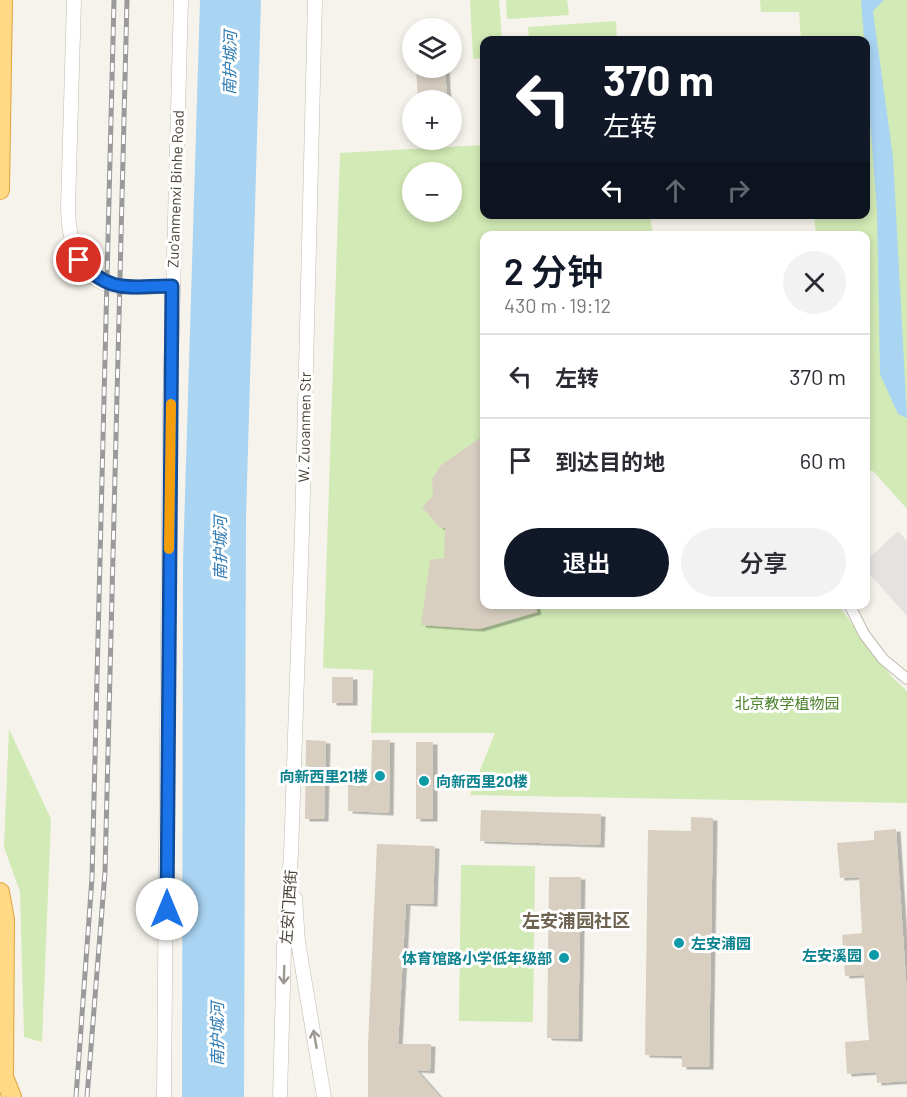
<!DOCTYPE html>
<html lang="zh">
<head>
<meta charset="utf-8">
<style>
	body { margin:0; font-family:Barlow,"Noto Sans SC",sans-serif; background:#f2f2f3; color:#2b2b33; height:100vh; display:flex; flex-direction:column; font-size:22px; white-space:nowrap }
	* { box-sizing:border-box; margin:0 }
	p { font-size:20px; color:#7c7c81 }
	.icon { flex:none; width:33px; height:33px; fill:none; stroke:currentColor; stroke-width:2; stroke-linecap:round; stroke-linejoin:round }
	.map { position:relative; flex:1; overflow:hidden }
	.side { position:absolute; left:480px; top:231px; width:390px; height:378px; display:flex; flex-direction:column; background:#fff; border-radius:12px; box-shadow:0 3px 9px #0003 }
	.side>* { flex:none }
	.hud { position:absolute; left:480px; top:36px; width:390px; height:183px; border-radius:12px; box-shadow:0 3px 9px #0003; background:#111827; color:#fff; overflow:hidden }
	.buttons { position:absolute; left:402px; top:18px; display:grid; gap:12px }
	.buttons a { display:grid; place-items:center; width:60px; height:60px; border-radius:50%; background:#fff; box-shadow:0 3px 9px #0003; font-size:30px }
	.pin { position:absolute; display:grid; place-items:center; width:51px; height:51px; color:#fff; margin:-26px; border:3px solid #fff; border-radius:50%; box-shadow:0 2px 6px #0007 }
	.me { position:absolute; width:66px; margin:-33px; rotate:0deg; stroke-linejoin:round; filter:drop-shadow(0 0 4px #0008) }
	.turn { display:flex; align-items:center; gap:21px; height:126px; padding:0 24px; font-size:27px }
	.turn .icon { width:78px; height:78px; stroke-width:2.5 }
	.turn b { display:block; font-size:42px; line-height:51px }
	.lanes { display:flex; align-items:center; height:57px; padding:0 24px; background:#0003; justify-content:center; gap:30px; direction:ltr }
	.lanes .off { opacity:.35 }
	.round { display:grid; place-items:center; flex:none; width:63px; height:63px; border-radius:32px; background:#f2f2f3 }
	.headline { display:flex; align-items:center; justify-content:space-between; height:102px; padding:0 24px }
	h1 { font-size:36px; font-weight:600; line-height:45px; color:#111827 }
	.primary-button { display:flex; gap:12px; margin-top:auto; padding:12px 24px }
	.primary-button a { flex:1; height:69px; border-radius:36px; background:#111827; color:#fff; font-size:24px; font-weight:600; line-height:69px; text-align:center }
	.primary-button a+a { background:#f2f2f3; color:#2b2b33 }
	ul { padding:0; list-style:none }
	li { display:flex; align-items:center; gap:18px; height:84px; padding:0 24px; border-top:2px solid #e1e1e2 }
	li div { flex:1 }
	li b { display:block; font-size:22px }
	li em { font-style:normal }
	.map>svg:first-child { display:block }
	.green { fill:#d2eab5; fill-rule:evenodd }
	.parking { fill:#e5e3e0 }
	.water { fill:#a9d4f2 }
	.building { fill:#d8cfc1; filter:url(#shadow) }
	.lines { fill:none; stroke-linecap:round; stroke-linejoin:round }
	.minor-casing { stroke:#c2bbae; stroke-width:12 }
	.tertiary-casing { stroke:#c2bbae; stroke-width:15 }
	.trunk-casing { stroke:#e0a43c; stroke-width:20 }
	.minor { stroke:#fff; stroke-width:10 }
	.tertiary { stroke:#fff; stroke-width:14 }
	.trunk { stroke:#ffd985; stroke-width:18 }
	.rail-casing { stroke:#9a9a9a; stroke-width:5 }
	.rail { stroke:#fff; stroke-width:3; stroke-dasharray:9; stroke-linecap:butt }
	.oneway { stroke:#9c9892 }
	.route-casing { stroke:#114b97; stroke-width:15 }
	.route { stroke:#1a73e8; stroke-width:10 }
	.slow { stroke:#f59e0b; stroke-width:10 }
	.culture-dot { fill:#0f9aa8; stroke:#fff; stroke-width:2 }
	.labels { text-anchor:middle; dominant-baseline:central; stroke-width:6; stroke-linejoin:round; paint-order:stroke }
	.street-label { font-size:15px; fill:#4b4439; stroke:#fff }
	.park-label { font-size:15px; fill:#4a7f2a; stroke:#fff }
	.culture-label { font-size:15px; font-weight:bold; fill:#0d838f; stroke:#fff; text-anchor:end }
	.water-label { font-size:16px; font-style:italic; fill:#2e7ab2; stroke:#fff }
	.quarter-label { font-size:18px; font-weight:bold; fill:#6e6250; stroke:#fff }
</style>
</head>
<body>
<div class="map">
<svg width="907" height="1097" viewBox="0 0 907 1097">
	<defs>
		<filter id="shadow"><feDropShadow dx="4.5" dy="2.5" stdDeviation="0" flood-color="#0004"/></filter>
	</defs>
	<rect width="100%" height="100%" fill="#f6f3ec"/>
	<path class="green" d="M470 0H499L502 40H484V58L473 59Z
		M506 0H567L569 15 507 19Z
		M760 0H907V509L873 471H866V236L816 235 814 215 866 214V40H801L799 12H761Z
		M616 21 617 40H529L528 27Z
		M484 145V214L650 215 653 235 484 236V604L838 605 892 677 907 691V803L470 795 495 733H371L373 670 323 668 340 153ZM412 172H452V212H412Z
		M9 729 51 819 42 1042 24 1037 20 892 4 847Z
		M461 865 535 866 533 1022 459 1021Z"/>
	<path class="parking" d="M898 531 907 541V616L866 570V561Z"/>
	<path class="water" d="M200 0H261L246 518 244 1097H182L183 562Z
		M861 0H884L873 11 893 157 907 418 898 414 880 374 877 211Z"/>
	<path class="building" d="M416 68H445L447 100H418Z
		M484 435V604H535L537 612 479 629 421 625 430 560 444 558 445 528H440L422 507 433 496 432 479 440 466Z
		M332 677H353V703H332Z
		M306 740 326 741 324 819H305Z
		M372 740H390L389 813 348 811V782H371Z
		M416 742H433V819H416Z
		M481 810 601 814 600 845 480 841Z
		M691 817 713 818 709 1067H682V1056L645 1055 648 830 691 831Z
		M896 829 907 995V1081L877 1083 876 1072 847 1074 845 1042 869 1040 864 975 845 976 842 935 862 933 859 877 840 878 837 843 874 840V831Z
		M377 844 435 846 433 904 406 903 398 1044H431L430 1071 416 1070 440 1097H368V1044Z
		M549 877H581L578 1039 547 1038Z"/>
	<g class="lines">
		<g class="minor-casing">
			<path id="minor" d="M849 604 864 634 883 659 907 679"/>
		</g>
		<g class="tertiary-casing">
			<path id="tertiary" d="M74 0 68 208C68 238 79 282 115 286 133 289 154 286 173 286
				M295 898 298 942 324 1097
				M164 1097 170 403 181 0
				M280 1097 284 948 291 854 302 531 315 0"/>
		</g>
		<g class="trunk-casing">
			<path id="trunk" d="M0 190 3 0
				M0 892 5 920 4 1077 12 1097"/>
		</g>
		<use href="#minor" class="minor"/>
		<use href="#tertiary" class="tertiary"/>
		<use href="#trunk" class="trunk"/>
		<g class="rail-casing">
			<path id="rail" d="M76 1097 92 878 114 0
				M87 1097 105 872 127 0"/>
		</g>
		<use href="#rail" class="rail"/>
	</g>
	<defs><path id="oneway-shaft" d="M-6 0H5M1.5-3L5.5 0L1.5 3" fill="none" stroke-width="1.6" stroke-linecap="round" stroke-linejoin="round" transform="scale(1.5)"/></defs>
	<g class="oneway">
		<use href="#oneway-shaft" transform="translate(284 975) rotate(92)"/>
		<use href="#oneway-shaft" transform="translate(315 1039) rotate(-100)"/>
	</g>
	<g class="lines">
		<g class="route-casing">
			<path id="route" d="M79 260C110 295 130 286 172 286L167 909"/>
		</g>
		<use href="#route" class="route"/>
		<path class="slow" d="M169 549 171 404"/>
	</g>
	<g class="culture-dot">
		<circle cx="380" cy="776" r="6"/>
		<circle cx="424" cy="781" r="6"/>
		<circle cx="679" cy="943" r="6"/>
		<circle cx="874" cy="955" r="6"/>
		<circle cx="564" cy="958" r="6"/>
	</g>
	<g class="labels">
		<g class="street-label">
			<text transform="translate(175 189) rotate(-88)">Zuo'anmenxi Binhe Road</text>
			<text transform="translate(304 427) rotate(-89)">W. Zuoanmen Str</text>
			<text transform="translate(288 907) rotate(-86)">左安门西街</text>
		</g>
		<g class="park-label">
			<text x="787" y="703">北京教学植物园</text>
		</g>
		<g class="culture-label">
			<text x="368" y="776">向新西里21楼</text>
			<text x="436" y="781" text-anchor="start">向新西里20楼</text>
			<text x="691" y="943" text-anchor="start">左安浦园</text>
			<text x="862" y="955">左安溪园</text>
			<text x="552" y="958">体育馆路小学低年级部</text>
		</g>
		<g class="water-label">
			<text transform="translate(229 63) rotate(-89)">南护城河</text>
			<text transform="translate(219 548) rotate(-90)">南护城河</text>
			<text transform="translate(216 1034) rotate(-90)">南护城河</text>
		</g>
		<g class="quarter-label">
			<text x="576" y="920">左安浦园社区</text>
		</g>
	</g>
</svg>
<div class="buttons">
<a><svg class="icon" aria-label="layers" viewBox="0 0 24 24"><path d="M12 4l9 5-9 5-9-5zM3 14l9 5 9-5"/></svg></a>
<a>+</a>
<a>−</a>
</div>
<div class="pin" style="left:79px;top:260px;background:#d93025"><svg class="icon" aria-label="arrive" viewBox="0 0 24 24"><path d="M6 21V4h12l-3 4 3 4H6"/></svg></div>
<svg class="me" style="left:167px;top:909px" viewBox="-20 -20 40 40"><circle r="19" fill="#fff"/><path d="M0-13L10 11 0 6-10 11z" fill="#1a73e8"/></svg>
<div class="hud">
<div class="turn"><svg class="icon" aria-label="left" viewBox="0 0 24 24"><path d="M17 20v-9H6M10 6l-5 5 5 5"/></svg><div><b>370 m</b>左转</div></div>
<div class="lanes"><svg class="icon" aria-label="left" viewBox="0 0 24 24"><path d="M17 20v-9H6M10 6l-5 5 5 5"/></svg><svg class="icon off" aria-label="ahead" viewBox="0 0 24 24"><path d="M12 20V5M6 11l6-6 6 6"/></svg><svg class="icon off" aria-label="right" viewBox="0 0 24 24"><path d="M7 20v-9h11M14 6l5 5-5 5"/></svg></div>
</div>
<section class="side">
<div class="headline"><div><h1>2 分钟</h1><p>430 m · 19:12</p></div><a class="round"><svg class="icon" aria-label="close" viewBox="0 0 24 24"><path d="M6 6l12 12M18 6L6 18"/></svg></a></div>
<ul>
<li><svg class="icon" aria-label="left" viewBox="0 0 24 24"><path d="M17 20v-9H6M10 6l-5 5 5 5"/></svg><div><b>左转</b></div><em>370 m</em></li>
<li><svg class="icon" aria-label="arrive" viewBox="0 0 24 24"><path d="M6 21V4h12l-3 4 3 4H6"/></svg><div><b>到达目的地</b></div><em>60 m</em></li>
</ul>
<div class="primary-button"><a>退出</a><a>分享</a></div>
</section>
</div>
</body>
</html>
